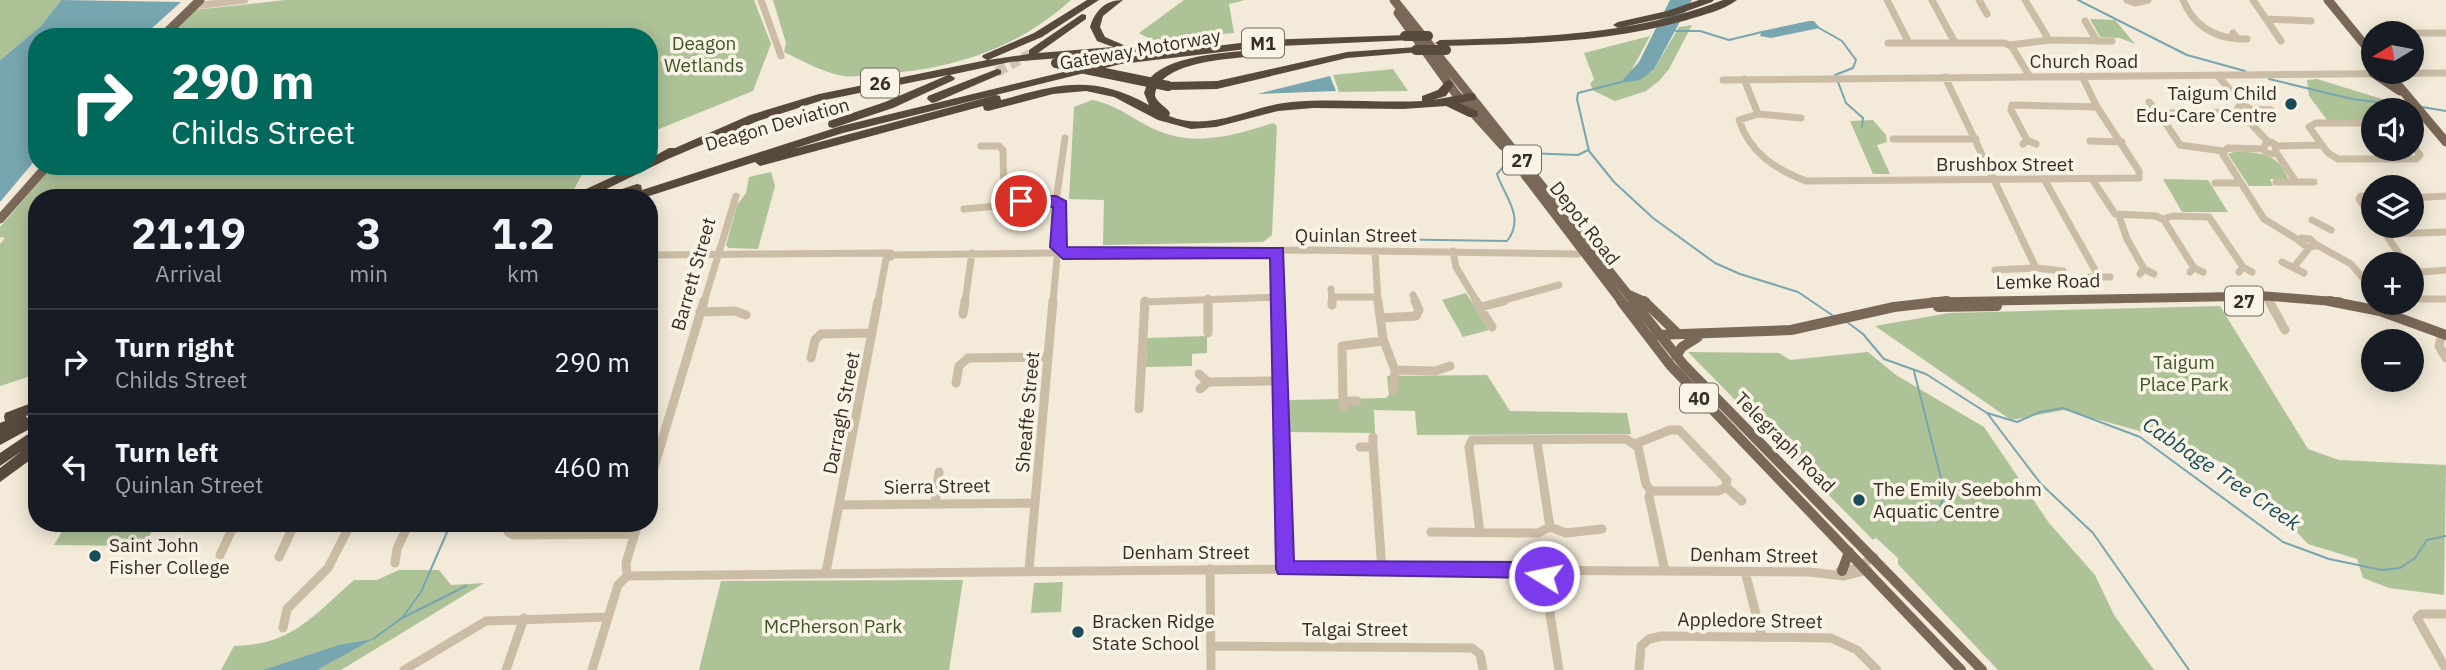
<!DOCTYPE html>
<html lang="en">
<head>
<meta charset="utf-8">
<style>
	body { margin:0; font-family:"IBM Plex Sans",sans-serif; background:#242831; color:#f1f3f6; height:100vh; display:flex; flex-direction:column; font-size:26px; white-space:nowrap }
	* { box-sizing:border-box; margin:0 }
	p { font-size:23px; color:#9ea1a6 }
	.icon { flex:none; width:38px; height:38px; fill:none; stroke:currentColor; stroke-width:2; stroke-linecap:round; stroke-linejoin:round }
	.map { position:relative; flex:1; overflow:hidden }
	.details { position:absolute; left:28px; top:189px; width:630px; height:343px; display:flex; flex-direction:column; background:#171b24; border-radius:28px; box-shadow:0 4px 18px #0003 }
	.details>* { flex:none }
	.guide { position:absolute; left:28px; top:28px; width:630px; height:147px; border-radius:28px; box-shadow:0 4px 18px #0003; background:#00695c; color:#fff; overflow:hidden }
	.needle { width:46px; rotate:260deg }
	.fabs { position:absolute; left:2361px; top:21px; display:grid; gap:14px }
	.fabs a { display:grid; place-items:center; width:63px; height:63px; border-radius:50%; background:#171b24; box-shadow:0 4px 18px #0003; font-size:35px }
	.pin { position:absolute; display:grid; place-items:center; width:60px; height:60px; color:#fff; margin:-30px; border:4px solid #fff; border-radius:50%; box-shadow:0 2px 7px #0007 }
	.me { position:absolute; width:77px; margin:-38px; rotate:280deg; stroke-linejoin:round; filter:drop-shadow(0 0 5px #0008) }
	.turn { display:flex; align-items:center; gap:24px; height:147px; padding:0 28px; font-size:32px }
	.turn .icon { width:91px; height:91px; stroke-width:2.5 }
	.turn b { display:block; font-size:49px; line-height:60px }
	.eta { display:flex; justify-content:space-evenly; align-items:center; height:119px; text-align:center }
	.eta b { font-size:42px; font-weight:800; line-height:49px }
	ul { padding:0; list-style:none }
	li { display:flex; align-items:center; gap:21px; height:105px; padding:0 28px; border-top:2px solid #363941 }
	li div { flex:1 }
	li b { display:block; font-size:26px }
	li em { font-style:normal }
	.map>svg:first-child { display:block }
	.green { fill:#aec298 }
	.water { fill:#77a6b1 }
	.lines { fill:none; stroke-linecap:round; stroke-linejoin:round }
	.stream { stroke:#77a6b1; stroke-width:2 }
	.highway-tunnel { stroke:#cdc4b5; stroke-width:10; stroke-dasharray:10 5; stroke-linecap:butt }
	.minor-far1 { stroke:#cbbca5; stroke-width:7 }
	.minor { stroke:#cbbca5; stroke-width:9 }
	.major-far1 { stroke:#796757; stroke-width:9 }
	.major { stroke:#796757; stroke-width:10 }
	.highway { fill:#58493d; fill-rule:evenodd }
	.highway-bridge { stroke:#58493d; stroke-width:10 }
	.route { fill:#7c3aed; stroke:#51269a; stroke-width:2 }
	.poi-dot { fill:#1a4c5a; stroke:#faf4e6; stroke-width:2.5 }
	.labels { text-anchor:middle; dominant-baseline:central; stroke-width:7; stroke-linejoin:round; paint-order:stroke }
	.shield { fill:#faf4e6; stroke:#716960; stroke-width:2 }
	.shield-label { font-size:18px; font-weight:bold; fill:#362e26 }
	.park-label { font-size:19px; fill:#3f5629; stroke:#faf4e6 }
	.street-label { font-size:19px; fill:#362e26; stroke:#faf4e6 }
	.poi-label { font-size:19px; fill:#362e26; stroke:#faf4e6; text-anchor:start }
	.water-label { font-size:21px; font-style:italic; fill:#1a4c5a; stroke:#faf4e6 }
</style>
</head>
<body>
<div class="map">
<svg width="2446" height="670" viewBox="0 0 2446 670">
	<rect width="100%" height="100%" fill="#f3ead9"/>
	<path class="green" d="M0 0H61L41 26 0 60Z
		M285 0H754L771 44 753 91 649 133V37H168L194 10Z
		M773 0H1071C1016 50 948 71 875 74 865 74 853 78 843 76 822 72 803 61 784 52L786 43Z
		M1184 0H1245L1229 4 1234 33 1152 40 1139 33Z
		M2090 19 2115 20 2135 44 2120 38 2100 37Z
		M1692 25 1669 69 1659 81 1646 91 1615 101 1594 91 1590 84 1594 79 1584 53 1650 36 1630 73 1654 69 1679 27Z
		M1393 69 1408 91 1339 92 1333 75Z
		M2317 79 2382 99 2401 100 2410 110H2373V120H2327L2309 96 2307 80Z
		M1092 100C1114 104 1127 115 1146 125 1189 149 1230 137 1273 123L1277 126 1272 235 1263 242 1103 245 1104 200 1069 199 1074 107Z
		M1873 120 1886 135 1887 142 1877 145 1890 174H1873L1850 121Z
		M2234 152C2259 152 2279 153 2288 179H2270L2273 186H2249L2228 154Z
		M53 166H587L574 189 549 198H37V374L0 386V244L5 238 0 237V227Z
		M771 172 775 186 758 249 729 248 726 245 737 205 746 193 749 177Z
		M2163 179 2208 180 2228 212H2182Z
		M1466 293 1489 330 1463 337 1442 300Z
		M2220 306 2308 449 2339 460 2446 465 2444 595 2389 588 2363 578 2357 559 2308 544 2291 526 2240 488 2226 465 2186 444 2064 410 2011 420 1875 326 1949 313Z
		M1207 336V353L1192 354V366L1146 367 1147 338Z
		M1688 352 1779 353 1790 360 1868 352 1896 375 1984 427 2049 523 2095 575 2114 615 2154 670H1998L1898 564V558L1876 538 1873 540Z
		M1487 375 1510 411 1627 413 1631 434 1417 435 1415 411 1374 410 1375 433 1290 432 1289 400 1386 398 1389 395 1387 376Z
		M67 523H157L143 546 54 545Z
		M399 570H439L451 585 484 583 341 670H221L234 646C292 645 313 616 354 580H377Z
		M963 580 949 670H699L721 581Z
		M1063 582 1061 612 1031 613 1034 583Z"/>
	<path class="water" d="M61 0 181 2 142 37H37V158L0 202V60L41 26Z
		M1670 0H1692L1654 69 1640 80 1620 83 1639 62Z
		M1809 21H1814L1820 28 1771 38 1760 36 1762 31Z
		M1330 76 1336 91 1257 94Z
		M373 639 317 670H263L339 645Z"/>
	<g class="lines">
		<path class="stream" d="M2078 0 2187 55 2245 71
			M1819 28 1842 41 1856 60 1853 68 1835 75
			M1676 31H1700L1729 40 1762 32
			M2269 79 2352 99 2409 106
			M1621 82 1578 93 1577 99 1589 151 1614 182 1653 218 1715 263 1740 274 1798 292 1832 315
			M1838 82 1846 103 1863 118 1862 127
			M2422 107 2446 111
			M1525 153 1578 155 1588 150
			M1373 239 1507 241C1526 217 1504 196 1497 174L1504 166
			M1847 322 1863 334 1884 359 1926 374 1987 413 2017 422 2040 412 2063 408 2140 437 2283 542 2329 559 2382 570 2400 568 2415 558 2427 540 2446 536
			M1914 371 1945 494 1934 521
			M1987 413 2041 484 2093 533 2189 670
			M402 618 421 592 451 523
			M373 639 402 618 466 586"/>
		<path class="highway-tunnel" d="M997 72 1030 54"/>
		<path class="minor-far1" d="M761 0 781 56
			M1887 0 1908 41
			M1932 0 1954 41
			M1979 0 1987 14
			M2127 0 2135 3 2148 0
			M2183 0C2193 24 2212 37 2238 39
			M2253 0 2281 41
			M194 6 245 0
			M2267 19 2311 21
			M2085 21 2097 41
			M2233 33 2238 39H2247
			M2412 33H2446
			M2049 40 2112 41
			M1888 43H2005L2012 47 2030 77
			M2010 45 2049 40 2025 0
			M2218 76 2244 106
			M1945 77 2036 268 2063 271
			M1744 79 1758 114 1739 120C1750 153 1775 169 1806 181L2139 178V171L2097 107 2082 76
			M1723 80 2446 73
			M2149 102 2159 113
			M2237 111a6 6 0 1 1 12 0a6 6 0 1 1-12 0Z
			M2249 109 2271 110
			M1758 114 1801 118
			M2243 115 2269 143
			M2373 123H2316L2309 127 2328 153 2338 159H2417L2420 155 2412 144
			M1893 139H1976
			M2027 140 2011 110 2012 105 2097 107
			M2090 141 2122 142
			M2264 148a6 6 0 1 1 12 0a6 6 0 1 1-12 0Z
			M2023 144 2027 140 2036 144
			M981 146H999L1003 150 1004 201H1049L1061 205 1058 249
			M2275 146 2322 145
			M2264 149 2228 148 2222 153 2264 219 2300 241
			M2223 151 2180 145 2159 113 2238 112
			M2276 152 2296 182
			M2044 179 2099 277
			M2092 179 2115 214 2156 216 2164 220 2194 268
			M2276 182H2314
			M2215 183H2240
			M2373 196H2361L2359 199 2373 219
			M2412 198 2446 196
			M1056 201 1065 138
			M964 209 998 206 1004 201
			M2119 216 2127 239 2144 269
			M2163 219 2173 216 2209 217 2243 267
			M2312 220 2331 230
			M2380 226 2406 264
			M2390 234 2446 232
			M2301 238 2310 239 2317 246 2307 247 2300 242Z
			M2317 245 2351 264 2373 290
			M1375 251 1378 302
			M1453 251 1456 267 1477 302
			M1277 252 1278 302
			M1063 253 1303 250 1578 254 1587 248
			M649 255 891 253V257L886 259
			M892 255 1052 253
			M2282 262 2304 273
			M2294 267 2309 248
			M2412 269 2423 272 2446 270
			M1995 270 2036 268
			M2190 272 2194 268 2203 272
			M2239 272 2243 267 2252 272
			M2140 274 2144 269 2154 274
			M2090 277H2110
			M1331 289 1332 302
			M1413 295 1416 302
			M2266 296 2270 302
			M1332 297H1376
			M1208 298V302
			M2412 299H2446
			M704 302 736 196
			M878 302 886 259
			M965 302 972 253
			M1053 302 1057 257
			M1144 302 1278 297
			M1497 302 1559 285"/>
		<path class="minor" d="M1208 301V333
			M1278 301 1285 569
			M1332 301V305
			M1378 301 1383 339 1395 370 1394 391
			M1476 301 1492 327
			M2269 301 2285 330
			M1481 307 1504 301
			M700 312 735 311 746 315
			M963 314 965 301
			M1381 318 1416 316 1419 310 1415 301
			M2442 333 2439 346 2446 358
			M811 358 815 340 821 334 872 333
			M1395 370 1435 371 1450 366
			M1199 374 1208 382 1200 389
			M1208 382 1280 381
			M956 383 959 366 968 358 1048 357
			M1343 401 1342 346 1383 341
			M1343 407V401H1357
			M1139 409 1145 301
			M1537 442 1550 527
			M1635 444 1670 430H1679L1727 480 1725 488 1718 491H1651
			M1360 447H1373V437
			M1373 447 1382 570
			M649 484 704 301
			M1726 487 1742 501
			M935 504 939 472
			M839 505 1035 503
			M508 523V532L513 535 635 534
			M1550 527 1566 533 1602 529
			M1431 532 1538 533 1550 527
			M1480 532 1469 447 1472 440 1626 439 1638 447 1646 484 1651 491 1649 497 1665 571
			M220 555 235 523
			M279 557 295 523
			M395 563 397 549 409 523
			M1210 569 1211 670
			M1029 570 1053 301
			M1543 570 1559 670
			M1840 571 1854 569 1874 557
			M826 572 878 301
			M1745 572 1762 637
			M627 576 1285 569 1809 572 1844 576 1868 570
			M627 576 626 563 638 523
			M2446 614H2421L2417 618 2446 669
			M283 628 287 609 328 568 351 523
			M1211 646 1472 648 1480 654 1483 670
			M404 670 486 621 608 617
			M506 670 524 618
			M592 670 618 585 627 576
			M1639 670 1641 646 1649 639 1662 636 1831 638 1857 650 1877 670"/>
		<path class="major-far1" d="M1394 0 1634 302
			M2328 0 2373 55
			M1398 13 1456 94 1503 146
			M162 37 200 0
			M2387 72 2446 142
			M2373 73 2400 91
			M1525 175 1622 302
			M0 219 47 166
			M1628 294 1646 302
			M1932 302 2266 296 2340 302"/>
		<path class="major" d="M1621 301 1670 365 1961 670
			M1633 301 1684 365 1982 670
			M1644 301 1676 332
			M2329 301 2380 311 2446 335
			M1938 307 1997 306
			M1655 335 1791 330 1894 307 1947 301
			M1676 356 1682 347 1698 337
			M1842 571 1849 552"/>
		<path class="highway" d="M1087 0H1099L1042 37 988 60 1029 54V50L1082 14 1086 15V19L1038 53 1113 47 1097 41 1090 27C1095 11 1105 0 1123 0L1103 16 1100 27 1105 37 1126 46 1160 44 1165 47 1160 50 1010 62 950 75 955 78 954 80 893 108 833 128 829 127 828 124 829 121 885 102 948 75 820 101 758 121 668 159 588 198H572L573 195 636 166H649V159L669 148H675L750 115 819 94 987 60 982 57 983 55 1034 33Z
			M1699 0H1714L1712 2 1673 16 1618 28 1613 25 1618 22 1667 11Z
			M1723 0H1737C1724 10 1703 15 1687 20 1606 43 1523 44 1440 46L1435 43 1440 40C1538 37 1631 36 1723 0Z
			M1407 35 1412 38 1411 40 1280 46V50L1270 55C1242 58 1157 59 1155 96 1158 104 1166 106 1170 113L1169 116C1210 133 1250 106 1291 102 1335 98 1379 103 1422 101V96L1438 90 1445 82 1449 80 1454 84 1446 96 1433 100 1471 93 1475 94 1476 97 1475 100 1459 103 1477 111 1478 114 1477 117H1469L1446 106 1403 109 1313 108 1278 111 1216 127 1191 129 1158 120 1114 97 1086 91 1053 94 988 111 984 110 983 106 760 166 755 162 643 198H603L604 195 637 184 641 185 642 190 841 126 1121 58 1264 40ZM1272 46 1268 49C1236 52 1173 53 1150 78 1147 82 1146 88 1144 93L1149 105C1092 74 1060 84 1001 100L1000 96 996 95 793 149 843 133 1121 64Z
			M1416 47 1421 50 1420 52 1347 58 1217 89 1168 90 1163 86 1168 82 1217 81 1347 52Z
			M997 69 1001 70V74L936 102 932 103 927 99 928 96Z
			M37 401V412L26 416 27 418 37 413V425L0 445V423L5 421 4 417 5 413Z
			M37 428V440L34 443 37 442V455L0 482V468L22 451 0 466V453Z"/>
		<path class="highway-bridge" d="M1405 36H1428
			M1416 50H1446
			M1056 63 1168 86"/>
	</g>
	<path class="route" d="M1021 196H1056L1066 201 1067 247 1283 248 1294 561 1543 562 1549 565 1553 576 1550 581 1544 584 1536 578 1278 574 1276 569 1270 258 1063 259 1050 247 1053 207 1016 205 1014 201Z"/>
	<g class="poi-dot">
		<circle cx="2291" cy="104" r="7"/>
		<circle cx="1859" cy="500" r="7"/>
		<circle cx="95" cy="556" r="7"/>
		<circle cx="1078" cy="632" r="7"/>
	</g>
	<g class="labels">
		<g class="shield">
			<rect x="1242" y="28.5" width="42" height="29" rx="5"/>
			<rect x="861" y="68.5" width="38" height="29" rx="5"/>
			<rect x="1503" y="145.5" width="38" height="29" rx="5"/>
			<rect x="2225" y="286.5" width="38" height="29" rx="5"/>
			<rect x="1680" y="383.5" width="38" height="29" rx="5"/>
		</g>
		<g class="shield-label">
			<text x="1263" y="43">M1</text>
			<text x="880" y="83">26</text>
			<text x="1522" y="160">27</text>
			<text x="2244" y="301">27</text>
			<text x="1699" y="398">40</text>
		</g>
		<g class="park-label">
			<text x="704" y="43">Deagon<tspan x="704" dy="22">Wetlands</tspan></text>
			<text x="2184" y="362">Taigum<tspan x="2184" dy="22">Place Park</tspan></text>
			<text x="833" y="626">McPherson Park</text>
		</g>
		<g class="street-label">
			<text transform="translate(1140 49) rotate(-10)">Gateway Motorway</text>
			<text x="2084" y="61">Church Road</text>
			<text transform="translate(777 124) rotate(-16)">Deagon Deviation</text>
			<text x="2005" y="164">Brushbox Street</text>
			<text transform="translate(1585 223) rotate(52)">Depot Road</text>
			<text x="1356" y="235">Quinlan Street</text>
			<text transform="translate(693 274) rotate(-74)">Barrett Street</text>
			<text transform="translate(2048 281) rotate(-1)">Lemke Road</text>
			<text transform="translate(1027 412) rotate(-85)">Sheaffe Street</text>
			<text transform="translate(841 413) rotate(-79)">Darragh Street</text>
			<text transform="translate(1785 442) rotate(45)">Telegraph Road</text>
			<text transform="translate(937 486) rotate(-1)">Sierra Street</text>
			<text x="1186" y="552">Denham Street</text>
			<text transform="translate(1754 555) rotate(1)">Denham Street</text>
			<text transform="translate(1750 620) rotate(1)">Appledore Street</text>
			<text x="1355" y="629">Talgai Street</text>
		</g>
		<g class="poi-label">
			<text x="2277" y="93" text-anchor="end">Taigum Child<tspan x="2277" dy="22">Edu-Care Centre</tspan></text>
			<text x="1873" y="489">The Emily Seebohm<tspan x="1873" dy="22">Aquatic Centre</tspan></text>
			<text x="109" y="545">Saint John<tspan x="109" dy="22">Fisher College</tspan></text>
			<text x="1092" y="621">Bracken Ridge<tspan x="1092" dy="22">State School</tspan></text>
		</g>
		<g class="water-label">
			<text transform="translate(2222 473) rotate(34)">Cabbage Tree Creek</text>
		</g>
	</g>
</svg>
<div class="fabs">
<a><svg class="needle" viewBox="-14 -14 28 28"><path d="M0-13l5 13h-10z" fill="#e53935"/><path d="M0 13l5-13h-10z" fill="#9ea1a6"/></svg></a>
<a><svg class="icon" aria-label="sound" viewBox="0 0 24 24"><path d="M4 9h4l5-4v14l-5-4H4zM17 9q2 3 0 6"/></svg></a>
<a><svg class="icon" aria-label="layers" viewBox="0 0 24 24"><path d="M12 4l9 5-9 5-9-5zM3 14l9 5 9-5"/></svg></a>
<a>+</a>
<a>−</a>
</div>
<div class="pin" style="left:1021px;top:201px;background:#d93025"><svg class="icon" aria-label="arrive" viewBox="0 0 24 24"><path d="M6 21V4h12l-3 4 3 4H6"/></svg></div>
<svg class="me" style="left:1544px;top:576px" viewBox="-20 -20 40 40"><circle r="17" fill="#7c3aed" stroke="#fff" stroke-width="3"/><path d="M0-11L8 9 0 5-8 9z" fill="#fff"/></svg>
<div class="guide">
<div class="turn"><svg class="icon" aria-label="right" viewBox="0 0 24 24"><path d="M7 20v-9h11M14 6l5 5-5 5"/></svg><div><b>290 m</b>Childs Street</div></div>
</div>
<section class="details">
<div class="eta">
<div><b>21:19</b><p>Arrival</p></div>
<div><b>3</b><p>min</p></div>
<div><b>1.2</b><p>km</p></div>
</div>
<ul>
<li><svg class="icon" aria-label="right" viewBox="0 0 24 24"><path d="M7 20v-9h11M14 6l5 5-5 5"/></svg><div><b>Turn right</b><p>Childs Street</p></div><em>290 m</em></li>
<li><svg class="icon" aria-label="left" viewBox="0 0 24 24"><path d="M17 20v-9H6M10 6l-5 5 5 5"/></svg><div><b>Turn left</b><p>Quinlan Street</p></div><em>460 m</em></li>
</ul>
</section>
</div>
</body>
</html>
